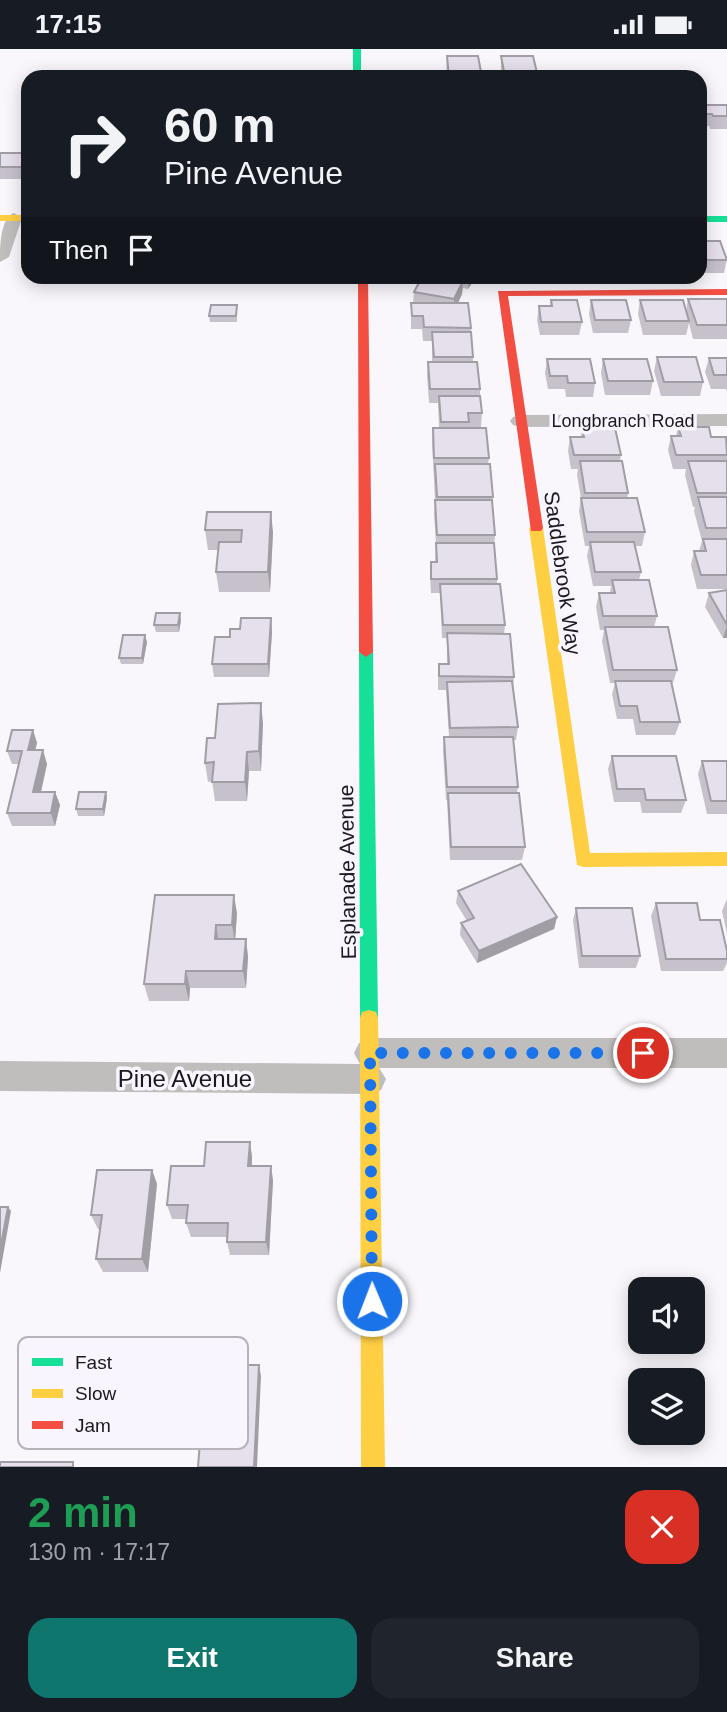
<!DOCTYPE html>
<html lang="en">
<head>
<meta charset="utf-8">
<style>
	body { margin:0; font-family:Arial,sans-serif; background:#20242c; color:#f1f3f6; height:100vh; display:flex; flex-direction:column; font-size:26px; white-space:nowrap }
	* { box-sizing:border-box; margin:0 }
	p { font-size:23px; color:#9ea1a6 }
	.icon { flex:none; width:38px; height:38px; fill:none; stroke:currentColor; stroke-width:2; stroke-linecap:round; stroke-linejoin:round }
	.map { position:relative; height:1418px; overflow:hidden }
	.side { display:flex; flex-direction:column; background:#171b24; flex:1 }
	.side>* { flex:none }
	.guide { position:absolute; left:21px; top:21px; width:686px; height:214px; border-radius:21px; box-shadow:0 4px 18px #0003; background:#171b24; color:#f1f3f6; overflow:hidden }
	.buttons { position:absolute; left:628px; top:1228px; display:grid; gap:14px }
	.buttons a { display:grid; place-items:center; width:77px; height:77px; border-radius:14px; background:#171b24; box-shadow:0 4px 18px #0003; font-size:35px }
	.pin { position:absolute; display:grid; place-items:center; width:60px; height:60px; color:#fff; margin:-30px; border:4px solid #fff; border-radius:50%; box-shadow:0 2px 7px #0007 }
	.me { position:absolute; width:77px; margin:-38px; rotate:359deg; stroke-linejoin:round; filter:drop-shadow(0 0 5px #0008) }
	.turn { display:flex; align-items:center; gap:24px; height:147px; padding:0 28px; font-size:32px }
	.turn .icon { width:91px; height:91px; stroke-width:2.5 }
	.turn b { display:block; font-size:49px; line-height:60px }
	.then { display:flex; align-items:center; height:66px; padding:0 28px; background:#0003; gap:14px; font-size:26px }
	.round { display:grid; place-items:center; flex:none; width:74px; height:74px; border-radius:21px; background:#20242c }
	.summary { display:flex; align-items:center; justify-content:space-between; height:119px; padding:0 28px }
	h1 { font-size:42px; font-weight:800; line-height:52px; color:#1e9e55 }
	.action { display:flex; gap:14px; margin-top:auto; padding:14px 28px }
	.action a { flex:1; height:80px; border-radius:21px; background:#0f766e; color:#fff; font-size:28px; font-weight:800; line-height:80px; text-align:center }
	.action a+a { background:#20242c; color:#f1f3f6 }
	.status { display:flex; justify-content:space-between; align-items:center; height:49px; padding:0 35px; background:#171b24; direction:ltr }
	.status svg { height:19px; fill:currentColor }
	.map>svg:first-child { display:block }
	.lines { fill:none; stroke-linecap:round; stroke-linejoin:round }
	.street { fill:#bfbebd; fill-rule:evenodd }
	.fast { fill:#16e098; fill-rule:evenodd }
	.slow { fill:#ffcf43; fill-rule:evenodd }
	.jam { fill:#f24e42; fill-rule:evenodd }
	.wall { fill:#c6c1cb }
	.shaded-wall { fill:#a19da5 }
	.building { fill:#e6e0ec; stroke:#a19da5; stroke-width:2 }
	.route { stroke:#1a73e8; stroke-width:12; stroke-dasharray:0 21.6 }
	.labels { text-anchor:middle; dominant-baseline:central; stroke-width:7; stroke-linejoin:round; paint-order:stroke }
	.far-street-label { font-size:18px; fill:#1b181e; stroke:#f9f5fe }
	.street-label { font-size:21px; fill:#1b181e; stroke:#f9f5fe }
	.near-street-label { font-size:24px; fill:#1b181e; stroke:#f9f5fe }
	.key { fill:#f9f5fe; stroke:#b6b3bb; stroke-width:2 }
	.key-label { font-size:19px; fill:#1b181e }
</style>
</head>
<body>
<div class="status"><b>17:15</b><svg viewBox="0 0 49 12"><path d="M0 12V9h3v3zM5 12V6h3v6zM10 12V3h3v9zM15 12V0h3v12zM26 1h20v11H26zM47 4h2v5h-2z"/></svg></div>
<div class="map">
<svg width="727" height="1418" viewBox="0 0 727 1418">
	<rect width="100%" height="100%" fill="#f9f7fc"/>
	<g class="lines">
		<path class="street" d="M14 164 22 169 9 208 0 213C0 199 0 169 14 164Z
			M727 365V377L520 378 513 376 510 372 513 368 520 366Z
			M370 989H727V1019H379L386 1030 381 1041 370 1045 0 1042V1012L360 1015 354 1004 359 994Z"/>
		<path class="fast" d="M353 0H361V28H353Z
			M700 167H727V173H700Z
			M366 598 373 603 378 969 376 975 369 977 362 975 360 969 359 603Z"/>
		<path class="slow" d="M0 166H28V172H0Z
			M536 475 543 479 590 804 727 803V817L583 818 577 816 529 479Z
			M369 961 376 963 378 969 385 1418H361L360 969 362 963Z"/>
		<path class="jam" d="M358 228H368L373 603 366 608 359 603Z
			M727 240V246L508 247 543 479 541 482H531L498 242Z"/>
	</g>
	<path class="wall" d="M447 7 482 28H446Z
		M501 7 538 28H501Z
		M700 56H727V80H710L709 77H700Z
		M0 104H28V130H0Z
		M700 192 727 210 724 224H700Z
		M419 228H476L468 240 463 239 462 245 458 254 471 279 473 313 480 340V347L482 364 481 378H468V379L489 409 488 415 493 448 492 455 495 486 494 498 497 530V535L505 576 504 585 514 628 513 637 518 678 516 691H513L518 738 517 744 525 798 522 811H450L447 751H446L443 701 444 688H449L446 641H438V628L439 615H447V589H442L440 544H431L430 527 431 513H435L436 494 434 465 435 451 432 393 433 379H439L438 354H429L427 326 428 313H432V292H423L422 280H411V254H413L414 243 420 231 419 230Z
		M688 250H727V290H693L689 274 686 286H643L638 265 640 251 686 262Z
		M551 251 582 273 579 286H540L537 271 539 257H550Z
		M591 251 631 271 628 284H593L589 265Z
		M237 256V273H210L209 267Z
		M657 308 703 333 700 347H661L654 322Z
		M709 309H727V343L726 340H711L705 323Z
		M547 310 595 334 593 348H566L565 340H548L545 324Z
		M603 310 653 332 650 346H605L601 324Z
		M678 378 711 388 727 391V540H697L691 516 694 502H699L702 492 694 462 695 458H693L685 426 686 420H673L668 401 671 387H676Z
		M582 379 621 406 620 412 628 444 627 449 645 483 642 497H635L641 523 639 531 657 567 654 578 677 621 673 634H671L680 673 675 686H636L633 670H617L612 645 615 634H610L602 592 604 581H600L596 558 599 544H610L611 537H593L587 507 589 497H585L579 462 581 449 577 426 578 420H571L568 402 570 388H581Z
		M207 463 273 483 270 543H219L216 523 218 501H208L205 481Z
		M727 541V589H723L705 558 709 544Z
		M271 569 272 583 269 628H214L212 615 230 588 240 580Z
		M181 571 179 583H156L154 576Z
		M147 593 143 615H121L119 609Z
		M263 674 261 722H249L247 752H215L212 732 208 733 205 714 215 689Z
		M33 681 37 694 35 701 47 715 41 743H55L60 756 55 777H12L7 764 18 715H12L7 702Z
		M612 707 686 751 681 764H642L640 753H614L608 720Z
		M702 712H727V765H707L698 725Z
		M107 749 104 767H78L76 760Z
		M458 842 557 868 554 880 477 914 460 886 461 874 467 872 456 854Z
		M155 846 237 864 235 890H246L248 908 246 939H190L189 952H149L144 935Z
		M727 850V885L722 862Z
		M656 854 700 871 727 902V914L723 922H661L651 867Z
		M576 859 640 907 636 919H579L573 871Z
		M250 1093 252 1108V1117L273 1131 269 1206H230L227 1193V1188H191L186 1174 187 1170H172L167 1156 204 1117Z
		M152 1121 157 1135 148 1223H103L96 1210 101 1180H98L91 1166Z"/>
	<path class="shaded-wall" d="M469 228H476L468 240Z
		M463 232 462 245 454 263V250Z
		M271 463 273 483 270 543 268 523Z
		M180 564 181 571 179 583 178 576Z
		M271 569 272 583 269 628 268 615Z
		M727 576V589H723Z
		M145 586 147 593 143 615 142 609Z
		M261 654 263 674 261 722 259 702Z
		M33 681 37 694 32 715 28 701Z
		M43 701 47 715 38 756 33 743Z
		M247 703 249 722 247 752 245 733Z
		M55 743 60 756 55 777 51 764Z
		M106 743 107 749 104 767 103 760Z
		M234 846 237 864 235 894 232 876Z
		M557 868 554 880 477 914 479 902Z
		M216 876 219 894 215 890Z
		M246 890 248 908 246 939 243 922Z
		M186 922 190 939 189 952 185 935Z
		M250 1093 252 1108 251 1131 248 1117Z
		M271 1117 273 1131 269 1206 266 1193Z
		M152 1121 157 1135 148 1223 142 1210Z
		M8 1158 11 1162 0 1224V1201Z
		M259 1316 261 1327 257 1418H254Z"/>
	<path class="building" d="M447 7H478L482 28H449Z
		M501 7H533L538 28H505Z
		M700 56H727V67H713L712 65H700Z
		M0 104H28V118H0Z
		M700 192H720L727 211H700Z
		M422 228H436L463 232 454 250 414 243Z
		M688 250H727V276H697Z
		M551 251H577L582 273H541L539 257H552Z
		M591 251H626L631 271H595Z
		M640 251H683L689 272H646Z
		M411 254H468L471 279 424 278 423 267H412Z
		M211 256H237L236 267H209Z
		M432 283H471L473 308H434Z
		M657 308H696L703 333H664Z
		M709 309H727V326H714Z
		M547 310H590L595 334H568L567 327H550Z
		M603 310H647L653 332H608Z
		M428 313H477L480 340H430Z
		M439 347H480L482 364H468L469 373H441Z
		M678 378H709L711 388H726L727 406H676L671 387H681Z
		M433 379H486L489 409H434Z
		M582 379H615L621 406H574L570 388H584Z
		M580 412H622L628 444H585Z
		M688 412H727V444H697Z
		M435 415H490L493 448H437Z
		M698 448H727V479H706Z
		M581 449H637L645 483H587Z
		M435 451H492L495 486H437Z
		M207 463H271L268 523H216L219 493H241L242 481H205Z
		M703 490H727V526H701L694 502H706Z
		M590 493H634L641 523H595Z
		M436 494H494L497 530H431V513H437Z
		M612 531H649L657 567H603L599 544H615Z
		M440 535H500L505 576H443Z
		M727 541V576L709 544Z
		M156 564H180L178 576H154Z
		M241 569H271L268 615H212L215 588H230V580H240Z
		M605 578H668L677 621H613Z
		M447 584 510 585 514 628 439 627V615H449Z
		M123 586H145L142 609H119Z
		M512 632 518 678 450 679 447 633Z
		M615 632H671L680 673H640L637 657H620Z
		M261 654 259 702 247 703 245 733H212L214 713 205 714 207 689H215L218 655Z
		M12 681H33L28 701H43L33 743H55L51 764H7L22 702H7Z
		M444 688H513L518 738H447Z
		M612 707H676L686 751H646L644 740H617Z
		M702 712H727V752H711Z
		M79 743H106L103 760H76Z
		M448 744H519L525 798H451Z
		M521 815 557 868 479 902 461 874 474 869 458 842Z
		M155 846H234L232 876H216L215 890H246L243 922H186L185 935H144Z
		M656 854H697L700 871H720L727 902V910H666Z
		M576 859H632L640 907H582Z
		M206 1093H250L248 1117H271L266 1193H227L228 1174H186L188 1156H167L171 1117H204Z
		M97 1121H152L142 1210H96L102 1166H91Z
		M0 1158H8L0 1201Z
		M206 1316H259L254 1418H198Z
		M0 1413H73V1418H0Z"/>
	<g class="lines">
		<path class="route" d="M372 1252 370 1004H643"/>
	</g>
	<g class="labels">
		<g class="far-street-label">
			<text x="623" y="372">Longbranch Road</text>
		</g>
		<g class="street-label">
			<text transform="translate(563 524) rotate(82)">Saddlebrook Way</text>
			<text transform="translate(347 823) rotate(-91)">Esplanade Avenue</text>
		</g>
		<g class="near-street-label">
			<text x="185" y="1029">Pine Avenue</text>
		</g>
	</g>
	<rect x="18" y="1288" width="230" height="112" rx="10" class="key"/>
	<rect x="32" y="1309" width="31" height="8" fill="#16e098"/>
	<rect x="32" y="1340" width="31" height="9" fill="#ffcf43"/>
	<rect x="32" y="1372" width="31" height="8" fill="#f24e42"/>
	<g class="key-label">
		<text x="75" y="1320">Fast</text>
		<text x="75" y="1351">Slow</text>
		<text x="75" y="1383">Jam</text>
	</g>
</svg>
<div class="buttons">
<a><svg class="icon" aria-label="sound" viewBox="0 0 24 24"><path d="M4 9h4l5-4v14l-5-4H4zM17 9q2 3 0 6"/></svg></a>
<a><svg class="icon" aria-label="layers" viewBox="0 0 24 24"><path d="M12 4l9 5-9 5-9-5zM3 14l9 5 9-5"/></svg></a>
</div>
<div class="pin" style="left:643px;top:1004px;background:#d93025"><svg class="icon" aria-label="arrive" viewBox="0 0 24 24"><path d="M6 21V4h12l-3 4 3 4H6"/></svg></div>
<svg class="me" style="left:372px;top:1252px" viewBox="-20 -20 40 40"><circle r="17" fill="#1a73e8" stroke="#fff" stroke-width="3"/><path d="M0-11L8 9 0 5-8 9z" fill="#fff"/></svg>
<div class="guide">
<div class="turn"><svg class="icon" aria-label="right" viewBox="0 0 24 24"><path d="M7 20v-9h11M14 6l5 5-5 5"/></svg><div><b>60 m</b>Pine Avenue</div></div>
<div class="then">Then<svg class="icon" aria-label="arrive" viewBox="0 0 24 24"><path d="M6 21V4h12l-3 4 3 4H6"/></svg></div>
</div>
</div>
<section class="side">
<div class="summary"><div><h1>2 min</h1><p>130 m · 17:17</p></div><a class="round" style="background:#d93025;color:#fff"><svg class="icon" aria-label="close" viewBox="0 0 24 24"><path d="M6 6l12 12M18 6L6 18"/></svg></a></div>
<div class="action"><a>Exit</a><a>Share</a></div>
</section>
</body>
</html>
